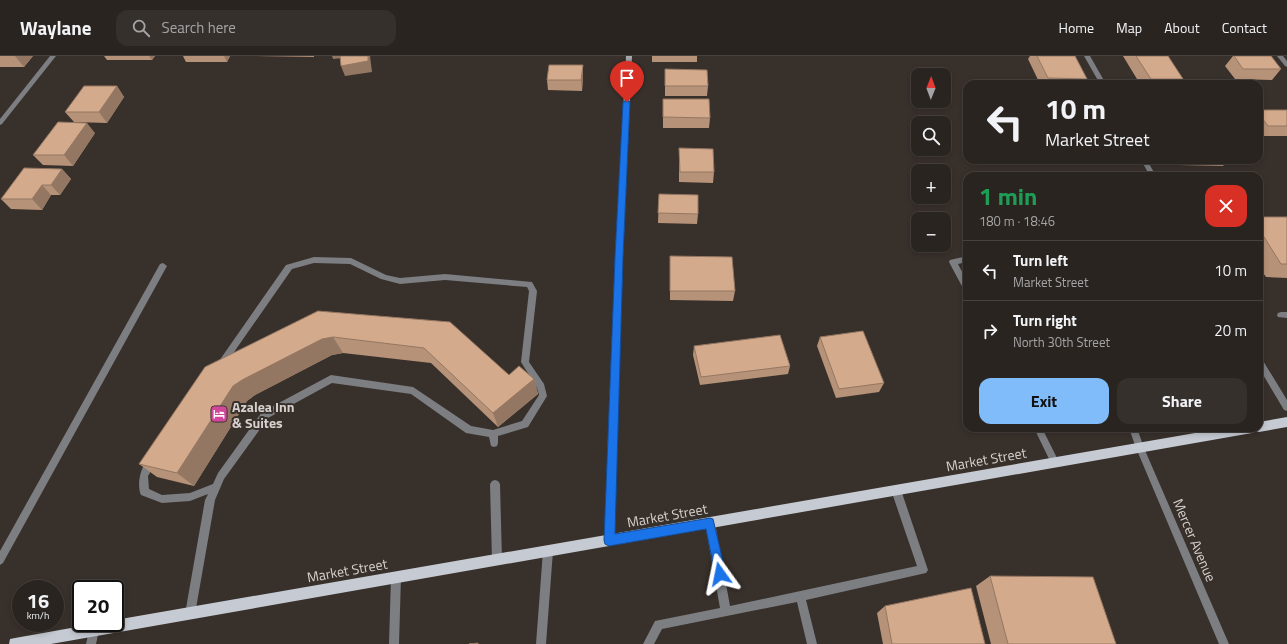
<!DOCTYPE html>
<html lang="en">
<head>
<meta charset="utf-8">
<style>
	body { margin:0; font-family:"Titillium Web",sans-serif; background:#36302d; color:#f1f3f6; height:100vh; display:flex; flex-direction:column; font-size:15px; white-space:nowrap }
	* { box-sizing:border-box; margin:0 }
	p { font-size:13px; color:#a5a4a5 }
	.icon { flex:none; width:22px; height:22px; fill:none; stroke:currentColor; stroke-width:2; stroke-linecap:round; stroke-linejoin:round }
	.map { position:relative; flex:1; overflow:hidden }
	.panel { position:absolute; left:963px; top:116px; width:300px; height:260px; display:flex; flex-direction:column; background:#2a2420; border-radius:12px; box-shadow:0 2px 6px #0003,0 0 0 1px #46413e }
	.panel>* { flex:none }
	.hud { position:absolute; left:963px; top:24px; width:300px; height:84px; border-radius:12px; box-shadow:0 2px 6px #0003,0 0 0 1px #46413e; background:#2a2420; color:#f1f3f6; overflow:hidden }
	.needle { width:26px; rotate:1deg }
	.tools { position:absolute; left:911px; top:12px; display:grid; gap:8px }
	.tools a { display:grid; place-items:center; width:40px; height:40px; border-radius:8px; background:#2a2420; box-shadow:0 2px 6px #0003,0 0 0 1px #46413e; font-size:20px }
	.speed { position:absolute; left:12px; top:524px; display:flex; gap:8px; font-size:20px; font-weight:700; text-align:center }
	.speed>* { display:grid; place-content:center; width:52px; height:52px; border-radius:50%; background:#2a2420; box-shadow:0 2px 6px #0003,0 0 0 1px #46413e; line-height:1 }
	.speed small { font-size:10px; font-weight:400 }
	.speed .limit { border:2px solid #111; border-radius:6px; background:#fff; color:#111 }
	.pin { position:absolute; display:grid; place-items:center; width:34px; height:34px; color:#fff; margin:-41px -17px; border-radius:50% 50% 50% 0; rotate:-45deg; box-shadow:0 0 4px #0007 }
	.pin .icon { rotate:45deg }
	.me { position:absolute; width:44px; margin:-22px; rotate:348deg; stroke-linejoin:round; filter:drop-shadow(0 0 3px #0008) }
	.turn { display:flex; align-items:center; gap:14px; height:84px; padding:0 16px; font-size:18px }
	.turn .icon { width:52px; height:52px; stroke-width:2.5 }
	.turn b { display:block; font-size:28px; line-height:34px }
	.round { display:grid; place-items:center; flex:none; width:42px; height:42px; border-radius:12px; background:#36302d }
	.overview { display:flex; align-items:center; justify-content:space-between; height:68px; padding:0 16px }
	h1 { font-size:24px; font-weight:700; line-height:30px; color:#1e9e55 }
	.cta { display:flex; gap:8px; margin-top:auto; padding:8px 16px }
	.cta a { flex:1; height:46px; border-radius:12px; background:#81bcfa; color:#111; font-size:16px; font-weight:700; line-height:46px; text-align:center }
	.cta a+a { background:#36302d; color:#f1f3f6 }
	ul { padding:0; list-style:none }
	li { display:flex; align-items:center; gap:12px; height:60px; padding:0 16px; border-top:1px solid #46413e }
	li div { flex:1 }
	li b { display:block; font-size:15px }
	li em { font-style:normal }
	header { display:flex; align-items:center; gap:24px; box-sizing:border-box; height:56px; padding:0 20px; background:#2a2420; border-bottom:1px solid #46413e }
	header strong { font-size:19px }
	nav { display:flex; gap:22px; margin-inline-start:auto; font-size:14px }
	.search { width:280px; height:36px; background:#36302d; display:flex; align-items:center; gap:10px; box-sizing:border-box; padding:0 14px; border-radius:12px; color:#a5a4a5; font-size:15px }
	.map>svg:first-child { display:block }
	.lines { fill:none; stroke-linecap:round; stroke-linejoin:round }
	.lane { fill:#7c7e82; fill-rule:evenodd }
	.street { fill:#7c7e82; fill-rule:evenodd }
	.secondary { fill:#a6a9b0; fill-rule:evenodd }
	.primary { fill:#c6cad3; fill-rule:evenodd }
	.wall { fill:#b69278 }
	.shaded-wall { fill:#947762 }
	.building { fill:#d4aa8c; stroke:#947762 }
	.route { fill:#1a73e8; stroke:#114b97 }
	.labels { text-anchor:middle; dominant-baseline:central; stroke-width:4; stroke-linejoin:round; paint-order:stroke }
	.poi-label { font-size:14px; font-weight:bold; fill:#d6d1ce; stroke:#38302b; text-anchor:start }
	.street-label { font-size:14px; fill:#d6d1ce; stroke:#38302b }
</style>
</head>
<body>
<header>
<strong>Waylane</strong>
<div class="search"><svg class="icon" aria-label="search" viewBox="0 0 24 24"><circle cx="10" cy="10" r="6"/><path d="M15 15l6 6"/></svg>Search here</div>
<nav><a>Home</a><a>Map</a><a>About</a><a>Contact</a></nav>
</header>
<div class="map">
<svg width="1287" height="588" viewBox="0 0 1287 588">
	<rect width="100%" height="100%" fill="#38302b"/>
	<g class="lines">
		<path class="lane" d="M967 200V206L958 208 967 225V235L964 234 949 206 950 204Z
			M314 201 351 202 386 219 400 222 445 218 532 226 537 235 529 306 544 328 547 340 528 371 498 380V387L497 390 494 391 491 390 489 381 466 377 411 338 332 327 268 362 224 423 215 444 195 558 194 562 190 563 186 562 185 558 205 444 208 438 190 445 162 447 141 439C136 428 141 405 153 401L156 402 157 405 148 420 149 433 162 439 190 437 213 428 218 417 262 356 331 319 413 331 471 370 493 374 522 365 539 339 537 332 521 306 529 235 527 231 445 224 400 228 381 223 350 208 314 207 292 213 225 309H219L218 307 219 305 286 209Z
			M163 207 167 210 3 507 0 509V495L160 208Z
			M1281 256H1287V262L1278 261 1277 259 1278 257Z
			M1034 372H1042L1059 406 1058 409 1055 410 1052 409Z
			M1129 372H1137L1144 392 1143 395 1140 396 1137 395Z
			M495 424 498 425 500 428 502 504 500 507 497 509 494 507 492 504 490 428 492 425Z
			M896 430 899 431 901 434 928 514 926 517 806 544 817 588H807L797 546 662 573 654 588H643L655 565 720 552 705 467 707 464 710 462 713 464 715 467 730 550 917 510 891 434 893 431Z
			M396 516 399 518 401 521 399 588H389L391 521 393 518Z
			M94 569 98 570 99 574 96 588H86L90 570Z"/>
		<path class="street" d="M50 0H56L2 68 0 69V63Z
			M1084 0H1090L1106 28H1100Z
			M1277 0H1283L1287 5V11L1285 10Z
			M1141 104H1147L1156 120H1150Z
			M1259 302 1262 303 1287 344V355L1284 354 1259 312Z
			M1140 388 1143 389 1144 392 1229 588H1219L1136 392 1137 389Z
			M548 490 551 492 553 495 546 588H536L543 495 545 492Z"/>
		<path class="secondary" d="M626 0H632L623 201 614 485 612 488 609 490 606 488 604 485 615 201Z"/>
		<path class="primary" d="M1287 361V371L1259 376 1256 375 1252 377 51 588H9L10 583 15 582 99 567H115V564L1224 372H1259V366Z"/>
	</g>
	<path class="wall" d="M0 0H33L24 11H0Z
		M104 0H155L152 4H107Z
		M183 0H230L227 6H186Z
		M255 0H314V1Z
		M652 0H697V6H652Z
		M1030 0H1075L1087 23 1084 28H1040L1028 3Z
		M1123 0H1168L1183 23 1180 28H1140Z
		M1233 0H1271L1281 13 1272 24 1235 23 1225 10Z
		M583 9V20L582 35 548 34 547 24Z
		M665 13 708 30 707 40H665Z
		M117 30 124 41 107 67 74 66 65 56Z
		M663 43 710 62 709 72H663Z
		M1259 54H1287V80H1259Z
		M95 77 73 110 43 109 33 99Z
		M679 92 714 116 713 127 679 126Z
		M1175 104H1228L1223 110 1178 109Z
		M62 113 71 123 60 139H51L42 154 11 153 1 143Z
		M659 138 698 158 697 168 658 167Z
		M1259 161H1287V222L1266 221 1259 211Z
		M670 200 735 235 733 245 670 244Z
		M318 255 509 319 534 323 538 338 498 371 431 307 343 297 332 299 255 339 247 345 194 430 157 421 139 408Z
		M820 281 884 327 879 336 836 342 817 290Z
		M694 290 790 310 788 318 700 329 693 299Z
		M990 520 1116 588H991L976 530Z
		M885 550 985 588H883L877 557Z"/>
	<path class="shaded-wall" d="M15 0H33L24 11Z
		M149 0H155L152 4Z
		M224 0H230L227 6Z
		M332 0H343V2L333 3Z
		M368 0H370L372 16 345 20 341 10Z
		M583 9V20L582 35 581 24Z
		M117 30 124 41 107 67 99 56Z
		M87 67 95 77 73 110 64 99Z
		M62 113 71 123 60 139 51 129Z
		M42 129 51 139 42 154 32 143Z
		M333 281 343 297 332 299 255 339 247 345 194 430 177 417 233 330 242 324 322 283Z
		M534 323 538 338 498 371 493 357Z"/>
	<path class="building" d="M340 0H368V5L341 10Z
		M1037 0H1075L1087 23 1048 22Z
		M1136 0H1168L1183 23H1151Z
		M1234 0H1271L1281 13H1243Z
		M549 9H583L581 24H547Z
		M665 13 707 14 708 30H665Z
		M84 30H117L99 56H65Z
		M663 43H709L710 62 663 61Z
		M1259 54H1287V70H1268L1259 58Z
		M58 66 87 67 64 99H33Z
		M679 92 713 93 714 116H680Z
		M24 112 62 113 51 129H42L32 143H1Z
		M659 138 698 139V158L658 157Z
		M1259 161H1287V208H1281L1259 173Z
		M670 200 732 201 735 235H670Z
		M318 255 450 266 509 319 519 310 534 323 493 357 424 292 333 281 322 283 242 324 233 330 177 417 139 408 205 311Z
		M863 275 884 327 839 333 820 281Z
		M780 279 790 310 701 321 694 290Z
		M990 520 1093 521 1116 588H1008Z
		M971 532 985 588H892L885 550Z
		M478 587V588H469Z"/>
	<path class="route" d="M627 44 630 46 623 201 615 478 710 462 713 463 726 518 724 522 720 524 716 522 715 518 706 473 609 490 605 488 604 484 615 201 623 46Z"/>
	<defs>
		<g id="hotel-square" transform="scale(0.9)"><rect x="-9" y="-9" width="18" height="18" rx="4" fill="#d1479c" stroke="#38302b"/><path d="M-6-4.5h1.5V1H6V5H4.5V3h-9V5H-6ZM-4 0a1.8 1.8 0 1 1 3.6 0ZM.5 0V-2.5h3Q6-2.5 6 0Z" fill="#fff"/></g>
	</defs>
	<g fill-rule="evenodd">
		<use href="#hotel-square" x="219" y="358"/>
	</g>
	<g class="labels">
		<g class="poi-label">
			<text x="232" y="350">Azalea Inn<tspan x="232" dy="16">&amp; Suites</tspan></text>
		</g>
		<g class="street-label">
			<text transform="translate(986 403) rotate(-10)">Market Street</text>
			<text transform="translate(667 459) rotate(-10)">Market Street</text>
			<text transform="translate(1195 484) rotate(67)">Mercer Avenue</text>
			<text transform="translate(347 514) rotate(-10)">Market Street</text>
		</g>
	</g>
</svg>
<div class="tools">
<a><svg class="needle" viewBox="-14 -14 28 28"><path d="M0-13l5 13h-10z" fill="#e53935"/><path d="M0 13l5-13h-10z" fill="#a5a4a5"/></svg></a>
<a><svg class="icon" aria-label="search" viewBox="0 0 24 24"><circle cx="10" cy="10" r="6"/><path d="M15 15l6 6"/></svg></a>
<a>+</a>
<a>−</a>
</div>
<div class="speed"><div>16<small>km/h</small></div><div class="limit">20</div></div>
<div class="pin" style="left:627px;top:46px;background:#d93025"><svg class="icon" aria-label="arrive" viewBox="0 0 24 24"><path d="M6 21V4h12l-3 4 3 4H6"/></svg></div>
<svg class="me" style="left:720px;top:518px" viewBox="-20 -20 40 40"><path d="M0-17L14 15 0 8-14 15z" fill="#1a73e8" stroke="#fff" stroke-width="4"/></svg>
<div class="hud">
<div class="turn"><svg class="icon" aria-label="left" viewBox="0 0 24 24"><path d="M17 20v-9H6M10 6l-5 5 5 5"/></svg><div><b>10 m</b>Market Street</div></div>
</div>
<section class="panel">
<div class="overview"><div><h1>1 min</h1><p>180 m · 18:46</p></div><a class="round" style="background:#d93025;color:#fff"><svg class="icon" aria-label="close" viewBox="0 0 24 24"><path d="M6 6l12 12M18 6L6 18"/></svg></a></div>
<ul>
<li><svg class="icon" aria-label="left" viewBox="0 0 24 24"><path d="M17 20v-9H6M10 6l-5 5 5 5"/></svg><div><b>Turn left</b><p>Market Street</p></div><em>10 m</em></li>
<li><svg class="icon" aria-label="right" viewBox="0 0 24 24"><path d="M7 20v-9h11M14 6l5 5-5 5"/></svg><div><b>Turn right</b><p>North 30th Street</p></div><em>20 m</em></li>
</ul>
<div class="cta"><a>Exit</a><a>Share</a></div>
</section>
</div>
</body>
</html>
